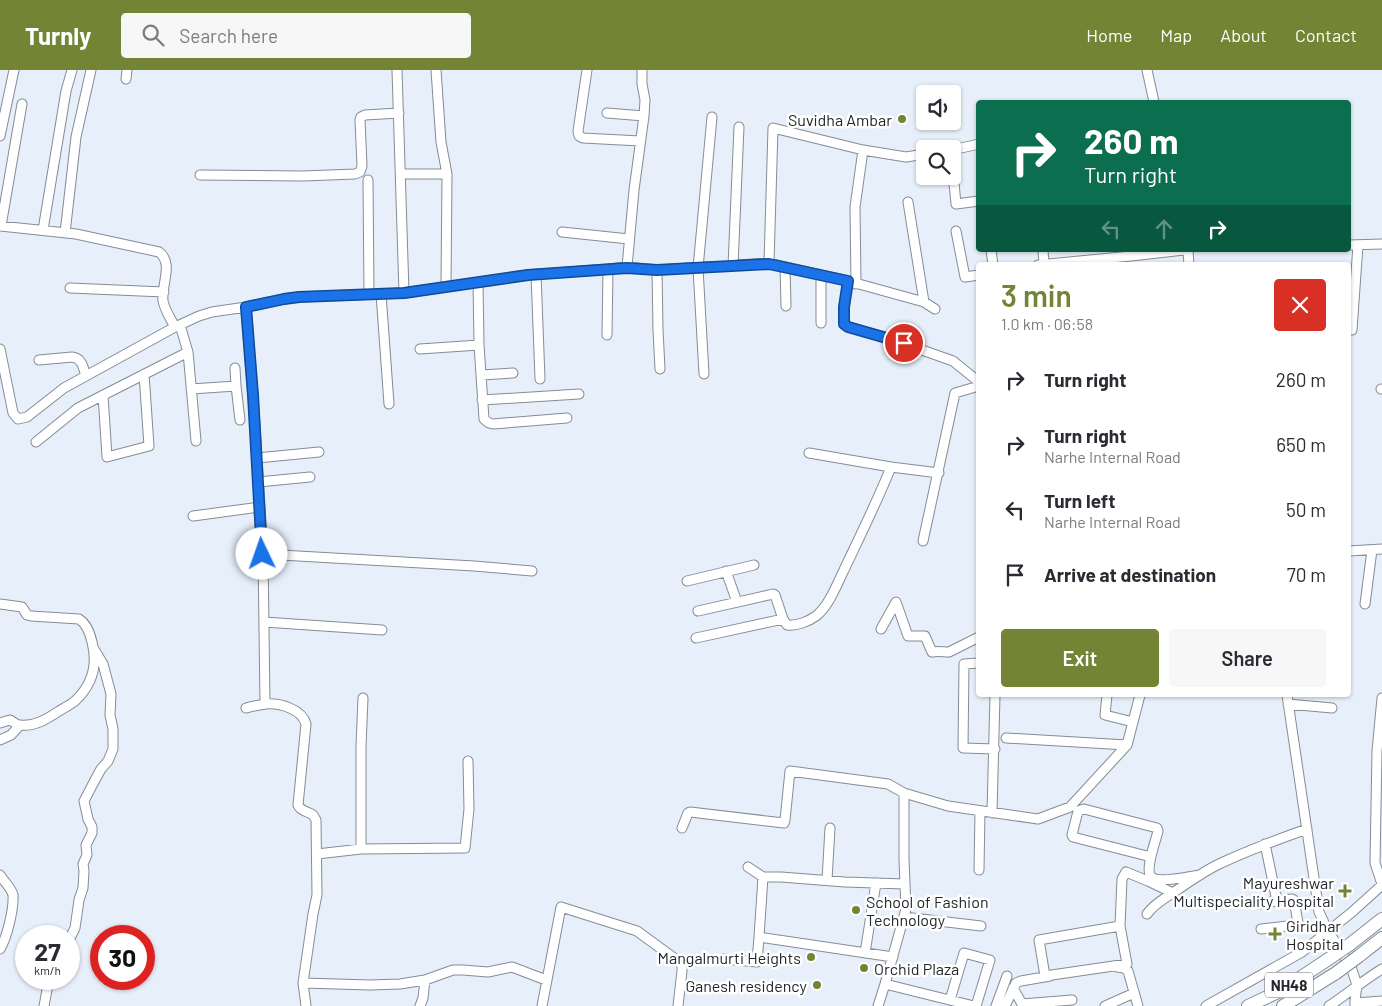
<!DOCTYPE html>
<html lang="en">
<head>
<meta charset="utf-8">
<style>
	body { margin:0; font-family:Barlow,sans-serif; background:#f7f7f7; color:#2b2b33; height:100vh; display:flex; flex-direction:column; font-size:19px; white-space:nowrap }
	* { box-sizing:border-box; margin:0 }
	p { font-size:16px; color:#7c7c81 }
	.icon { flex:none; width:28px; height:28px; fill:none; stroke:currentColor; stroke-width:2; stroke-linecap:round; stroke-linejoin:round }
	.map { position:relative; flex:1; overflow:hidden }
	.side { position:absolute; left:976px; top:192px; width:375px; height:435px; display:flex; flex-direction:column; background:#fff; border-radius:5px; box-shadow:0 1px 4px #0004 }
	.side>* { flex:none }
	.banner { position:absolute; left:976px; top:30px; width:375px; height:152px; border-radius:5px; box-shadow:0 1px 4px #0004; background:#0b6e4f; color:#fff; overflow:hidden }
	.tools { position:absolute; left:916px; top:15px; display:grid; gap:10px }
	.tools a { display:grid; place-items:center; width:45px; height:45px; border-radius:5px; background:#fff; box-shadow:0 1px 4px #0004; font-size:25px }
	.speed { position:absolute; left:15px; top:855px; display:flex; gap:10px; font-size:25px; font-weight:700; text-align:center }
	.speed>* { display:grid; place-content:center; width:65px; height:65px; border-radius:50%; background:#fff; box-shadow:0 1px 4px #0004; line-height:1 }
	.speed small { font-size:12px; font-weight:400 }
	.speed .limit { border:8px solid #d22; background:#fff; color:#111 }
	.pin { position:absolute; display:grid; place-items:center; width:42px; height:42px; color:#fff; margin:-21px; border:2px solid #fff; border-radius:50%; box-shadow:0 1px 5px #0007 }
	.me { position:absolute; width:55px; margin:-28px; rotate:357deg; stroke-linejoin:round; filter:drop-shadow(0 0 4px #0008) }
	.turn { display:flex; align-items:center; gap:18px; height:105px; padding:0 25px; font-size:22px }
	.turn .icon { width:65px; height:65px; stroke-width:2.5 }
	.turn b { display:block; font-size:35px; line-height:42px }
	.lanes { display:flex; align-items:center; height:48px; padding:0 25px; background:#0003; justify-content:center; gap:25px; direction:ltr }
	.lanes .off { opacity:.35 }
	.round { display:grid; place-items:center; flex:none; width:52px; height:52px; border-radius:5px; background:#f7f7f7 }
	.head { display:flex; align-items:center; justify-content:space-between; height:85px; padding:0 25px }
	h1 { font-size:30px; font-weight:600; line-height:38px; color:#738534 }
	.primary-button { display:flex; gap:10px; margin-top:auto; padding:10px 25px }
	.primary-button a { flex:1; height:58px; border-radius:5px; background:#738534; color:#fff; font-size:20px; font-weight:600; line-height:58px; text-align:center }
	.primary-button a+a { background:#f7f7f7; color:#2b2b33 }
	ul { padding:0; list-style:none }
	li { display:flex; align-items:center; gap:15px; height:65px; padding:0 25px }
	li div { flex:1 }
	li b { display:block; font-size:19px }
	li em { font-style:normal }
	header { display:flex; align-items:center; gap:30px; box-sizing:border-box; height:70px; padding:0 25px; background:#738534; color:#fff }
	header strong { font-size:24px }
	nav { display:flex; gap:28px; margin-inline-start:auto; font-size:18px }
	.search { width:350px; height:45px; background:#f7f7f7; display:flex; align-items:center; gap:12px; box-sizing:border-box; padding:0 18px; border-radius:5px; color:#7c7c81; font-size:19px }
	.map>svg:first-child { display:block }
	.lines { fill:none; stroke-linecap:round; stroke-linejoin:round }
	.minor-casing { stroke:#848c95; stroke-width:11 }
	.highway-casing { stroke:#848c95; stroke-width:14 }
	.minor { stroke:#fff; stroke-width:9 }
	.highway { stroke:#fff; stroke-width:12 }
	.highway-bridge-casing { stroke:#848c95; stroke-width:14; stroke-linecap:butt }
	.highway-bridge { stroke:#fff; stroke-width:12 }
	.route-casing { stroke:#114b97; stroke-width:12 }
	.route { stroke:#1a73e8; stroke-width:9 }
	.poi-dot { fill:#738534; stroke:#fff; stroke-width:2 }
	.labels { text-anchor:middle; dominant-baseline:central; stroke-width:5; stroke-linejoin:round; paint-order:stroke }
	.shield { fill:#fff; stroke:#66686b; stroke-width:1 }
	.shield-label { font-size:15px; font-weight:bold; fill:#24272b }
	.poi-label { font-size:16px; fill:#24272b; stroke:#fff; text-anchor:end }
</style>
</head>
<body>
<header>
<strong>Turnly</strong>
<div class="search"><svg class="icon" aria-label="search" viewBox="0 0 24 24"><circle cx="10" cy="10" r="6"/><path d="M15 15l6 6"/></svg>Search here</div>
<nav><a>Home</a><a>Map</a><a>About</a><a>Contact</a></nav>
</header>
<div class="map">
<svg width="1382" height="936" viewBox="0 0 1382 936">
	<rect width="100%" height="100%" fill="#e7effa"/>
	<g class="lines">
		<g class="minor-casing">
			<path id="minor" d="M397 0 404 223
				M436 0 441 72 447 104 446 217
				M587 0 578 61 579 66 583 68 640 71
				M1147 0 1154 32
				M126 9 127 0
				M607 43 644 46
				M0 66 14 0
				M952 80 979 74
				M401 104H447
				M200 105 303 106 355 104 360 102 362 96 360 50 361 47 365 45 399 43
				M368 110 369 224
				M954 113 956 134 979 131
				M908 132 924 232
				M0 156 76 164 159 182C174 193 161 215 163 231 165 241 171 249 175 257L199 246 212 242 246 237 284 229 299 227 404 223 528 205 608 199 627 197 657 200 769 193 848 211 924 232 935 239
				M1 156 22 34
				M43 160 66 21 72 0
				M956 161 965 207 979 205
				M562 162 629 169
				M65 163 76 67 91 0
				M1349 175 1382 174
				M991 180 993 195
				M1043 180 1044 194
				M1188 180 1189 195
				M769 193 773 58 863 80 906 87 925 84
				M1038 195 1131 186 1184 180
				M733 196 739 57
				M627 197 634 120 644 46 645 30 642 14V0
				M785 197 786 236
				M657 200 658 260 660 299
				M536 204 540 309
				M848 211 844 237V254L849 257 891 269 953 291 979 312
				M478 212 479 275 484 349 489 353 493 354 567 348
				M856 214 855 137 863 80
				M70 218 164 222
				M381 224 389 334
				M246 237 253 325 263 484 265 634
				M821 253V205
				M180 255 188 282 196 371
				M1352 260 1358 175
				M607 265 608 199
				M0 279 13 343 18 349 27 347 64 318 175 257
				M420 279 479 275
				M39 290 72 287C82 288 83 297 86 306
				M235 298 236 316
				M704 304 698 198 712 47
				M481 305 513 303
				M191 319 236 316 240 350
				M1381 319H1382
				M103 325 107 387 149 376 144 304
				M482 330 579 324
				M36 372 78 338 188 282
				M809 383 891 397
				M257 388 319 382
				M258 412 310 407
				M193 446 260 437
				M923 471 955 323 979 316
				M1349 481 1382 479
				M263 484 474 496 532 501
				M726 501 737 532
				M687 511 754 495
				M0 534 22 537 27 545 31 546 79 549C87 554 90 563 92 572 98 595 92 615 75 631 70 635 64 638 59 641 47 649 34 657 20 655L11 665 0 670
				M1365 534 1372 480
				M698 541 773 524 775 525 783 549 787 555C796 556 808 552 816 546 829 536 837 514 844 500 860 466 877 432 891 397L939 403
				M264 552 382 560
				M881 559 896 532 908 566H925L932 582C939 581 943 582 949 582L979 567
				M696 568 783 549
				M979 593 964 594 963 678 995 679
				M1107 625 1105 645 1133 652
				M1287 625 1319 842 1328 861 1351 897 1357 915 1355 931V936
				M1382 628 1377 681 1375 793 1382 814
				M1288 634 1332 638
				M246 638C253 636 259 635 266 634 280 633 302 639 306 654L298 735C301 742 308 741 313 745L316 750 317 825 313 844 303 913 306 936
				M0 653 10 650 18 655H20
				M1006 668 1127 675
				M992 743 995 625
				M682 758 688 743 690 742 784 753 785 750 790 701 888 714 904 723 948 736 1038 749 1070 737 1127 675 1140 625
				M361 779V676L363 628
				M317 784 361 779 465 778 469 739 468 691
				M1151 787 1073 767 1072 765 1078 741 1084 739 1157 758 1158 761C1156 770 1146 796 1150 805 1155 815 1190 806 1200 805
				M748 797 763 807H781L845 812 905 814
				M979 800 980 741
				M0 805C4 812 11 817 13 825 14 838 7 868 0 879
				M827 810 830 758
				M1258 834 1277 831 1265 774
				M1147 844C1154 834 1164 829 1174 822 1188 813 1201 803 1217 795 1246 781 1276 770 1307 759
				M904 847 981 856
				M1120 856 1127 894 1045 906 1039 870Z
				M1120 856 1122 809 1126 802 1148 811 1173 823
				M1261 859 1296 855 1298 853 1294 830 1292 829 1277 831
				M759 867 763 807
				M69 870 75 858 79 830 83 818 84 801 83 794 87 785 86 775 92 763V757L88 749 84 731 95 710 101 699 108 691 113 679V659L110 645 111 624 103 594 94 579
				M865 883 876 813
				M724 889 757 892 759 867 893 887
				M1117 897 1124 898 1128 901 1138 936
				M303 913 370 915 400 914 425 910 453 900H463L488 902 512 897 546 910
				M885 914 974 936
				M1013 918 1022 934 1072 930
				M950 930 964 883 990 890 976 936
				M1355 933 1382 931
				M44 936 49 909
				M420 936 423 928 425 910
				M542 936 561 837 637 861 678 891 682 895V901L678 936
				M878 936 885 914 906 839 904 789V723
				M996 936 1007 906
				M1005 936 1016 913 1021 911 1050 906
				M1105 936 1134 923
				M1206 936 1302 882 1351 843 1382 815
				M1329 936C1347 924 1364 910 1382 899"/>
		</g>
		<g class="highway-casing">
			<path id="highway" d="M1349 875 1382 849
				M1359 886 1382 868
				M1248 936 1280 921 1327 890
				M1283 936 1336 903"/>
		</g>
		<use href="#minor" class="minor"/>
		<use href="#highway" class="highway"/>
		<g class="highway-bridge-casing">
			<path id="highway-bridge" d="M1327 890 1349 875
				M1336 903 1359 886"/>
		</g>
		<use href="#highway-bridge" class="highway-bridge"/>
	</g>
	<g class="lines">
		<g class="route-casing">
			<path id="route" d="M262 484 253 325 246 237 284 229 299 227 404 223 528 205 627 198 657 200 769 194 848 211 844 237V254L848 257 904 273"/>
		</g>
		<use href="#route" class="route"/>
	</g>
	<g class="poi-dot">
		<circle cx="902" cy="49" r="5"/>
		<path d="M1342.5 813.5h5v5h5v5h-5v5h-5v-5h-5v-5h5z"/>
		<circle cx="856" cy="840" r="5"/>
		<path d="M1272.5 856.5h5v5h5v5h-5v5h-5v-5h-5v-5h5z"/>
		<circle cx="811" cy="887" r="5"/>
		<circle cx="864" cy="898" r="5"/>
		<circle cx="817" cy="915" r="5"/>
	</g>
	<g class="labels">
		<rect class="shield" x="1265" y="902.5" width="48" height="25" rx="4"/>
		<g class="shield-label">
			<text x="1289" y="915">NH48</text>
		</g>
		<g class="poi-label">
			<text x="892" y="49">Suvidha Ambar</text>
			<text x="1334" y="812">Mayureshwar<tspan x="1334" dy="18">Multispeciality Hospital</tspan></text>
			<text x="866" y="831" text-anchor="start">School of Fashion<tspan x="866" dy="18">Technology</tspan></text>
			<text x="1286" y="855" text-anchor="start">Giridhar<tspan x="1286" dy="18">Hospital</tspan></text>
			<text x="801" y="887">Mangalmurti Heights</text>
			<text x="874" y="898" text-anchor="start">Orchid Plaza</text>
			<text x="807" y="915">Ganesh residency</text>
		</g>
	</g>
</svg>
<div class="tools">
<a><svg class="icon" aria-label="sound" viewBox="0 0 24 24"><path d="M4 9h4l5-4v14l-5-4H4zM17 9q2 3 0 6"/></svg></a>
<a><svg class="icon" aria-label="search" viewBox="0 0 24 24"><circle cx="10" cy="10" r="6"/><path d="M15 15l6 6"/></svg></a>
</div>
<div class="speed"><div>27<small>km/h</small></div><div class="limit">30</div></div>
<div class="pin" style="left:904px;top:273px;background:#d93025"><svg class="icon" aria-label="arrive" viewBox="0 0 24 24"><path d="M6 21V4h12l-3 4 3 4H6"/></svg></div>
<svg class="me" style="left:262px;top:484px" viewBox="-20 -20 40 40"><circle r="19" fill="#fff"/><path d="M0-13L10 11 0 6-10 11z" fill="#1a73e8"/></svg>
<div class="banner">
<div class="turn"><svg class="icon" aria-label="right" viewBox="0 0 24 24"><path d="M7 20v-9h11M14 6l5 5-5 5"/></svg><div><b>260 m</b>Turn right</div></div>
<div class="lanes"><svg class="icon off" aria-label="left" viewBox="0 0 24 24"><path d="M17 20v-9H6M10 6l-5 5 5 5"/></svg><svg class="icon off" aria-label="ahead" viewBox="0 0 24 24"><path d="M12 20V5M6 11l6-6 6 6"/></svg><svg class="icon" aria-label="right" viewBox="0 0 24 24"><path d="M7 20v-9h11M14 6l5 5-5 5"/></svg></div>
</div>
<section class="side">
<div class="head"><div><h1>3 min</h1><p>1.0 km · 06:58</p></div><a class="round" style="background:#d93025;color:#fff"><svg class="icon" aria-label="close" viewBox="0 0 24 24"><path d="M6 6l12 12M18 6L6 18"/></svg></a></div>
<ul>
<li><svg class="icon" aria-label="right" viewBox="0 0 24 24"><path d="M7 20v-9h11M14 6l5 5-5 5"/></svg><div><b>Turn right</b></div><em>260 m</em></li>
<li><svg class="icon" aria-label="right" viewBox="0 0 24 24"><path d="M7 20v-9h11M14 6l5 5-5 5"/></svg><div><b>Turn right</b><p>Narhe Internal Road</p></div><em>650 m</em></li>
<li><svg class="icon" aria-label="left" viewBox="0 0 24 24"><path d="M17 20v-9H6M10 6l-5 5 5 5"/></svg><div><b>Turn left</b><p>Narhe Internal Road</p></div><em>50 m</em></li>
<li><svg class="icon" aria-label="arrive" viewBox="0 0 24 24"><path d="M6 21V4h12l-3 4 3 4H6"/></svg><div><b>Arrive at destination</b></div><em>70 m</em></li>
</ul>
<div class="primary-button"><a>Exit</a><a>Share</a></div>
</section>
</div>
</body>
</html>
